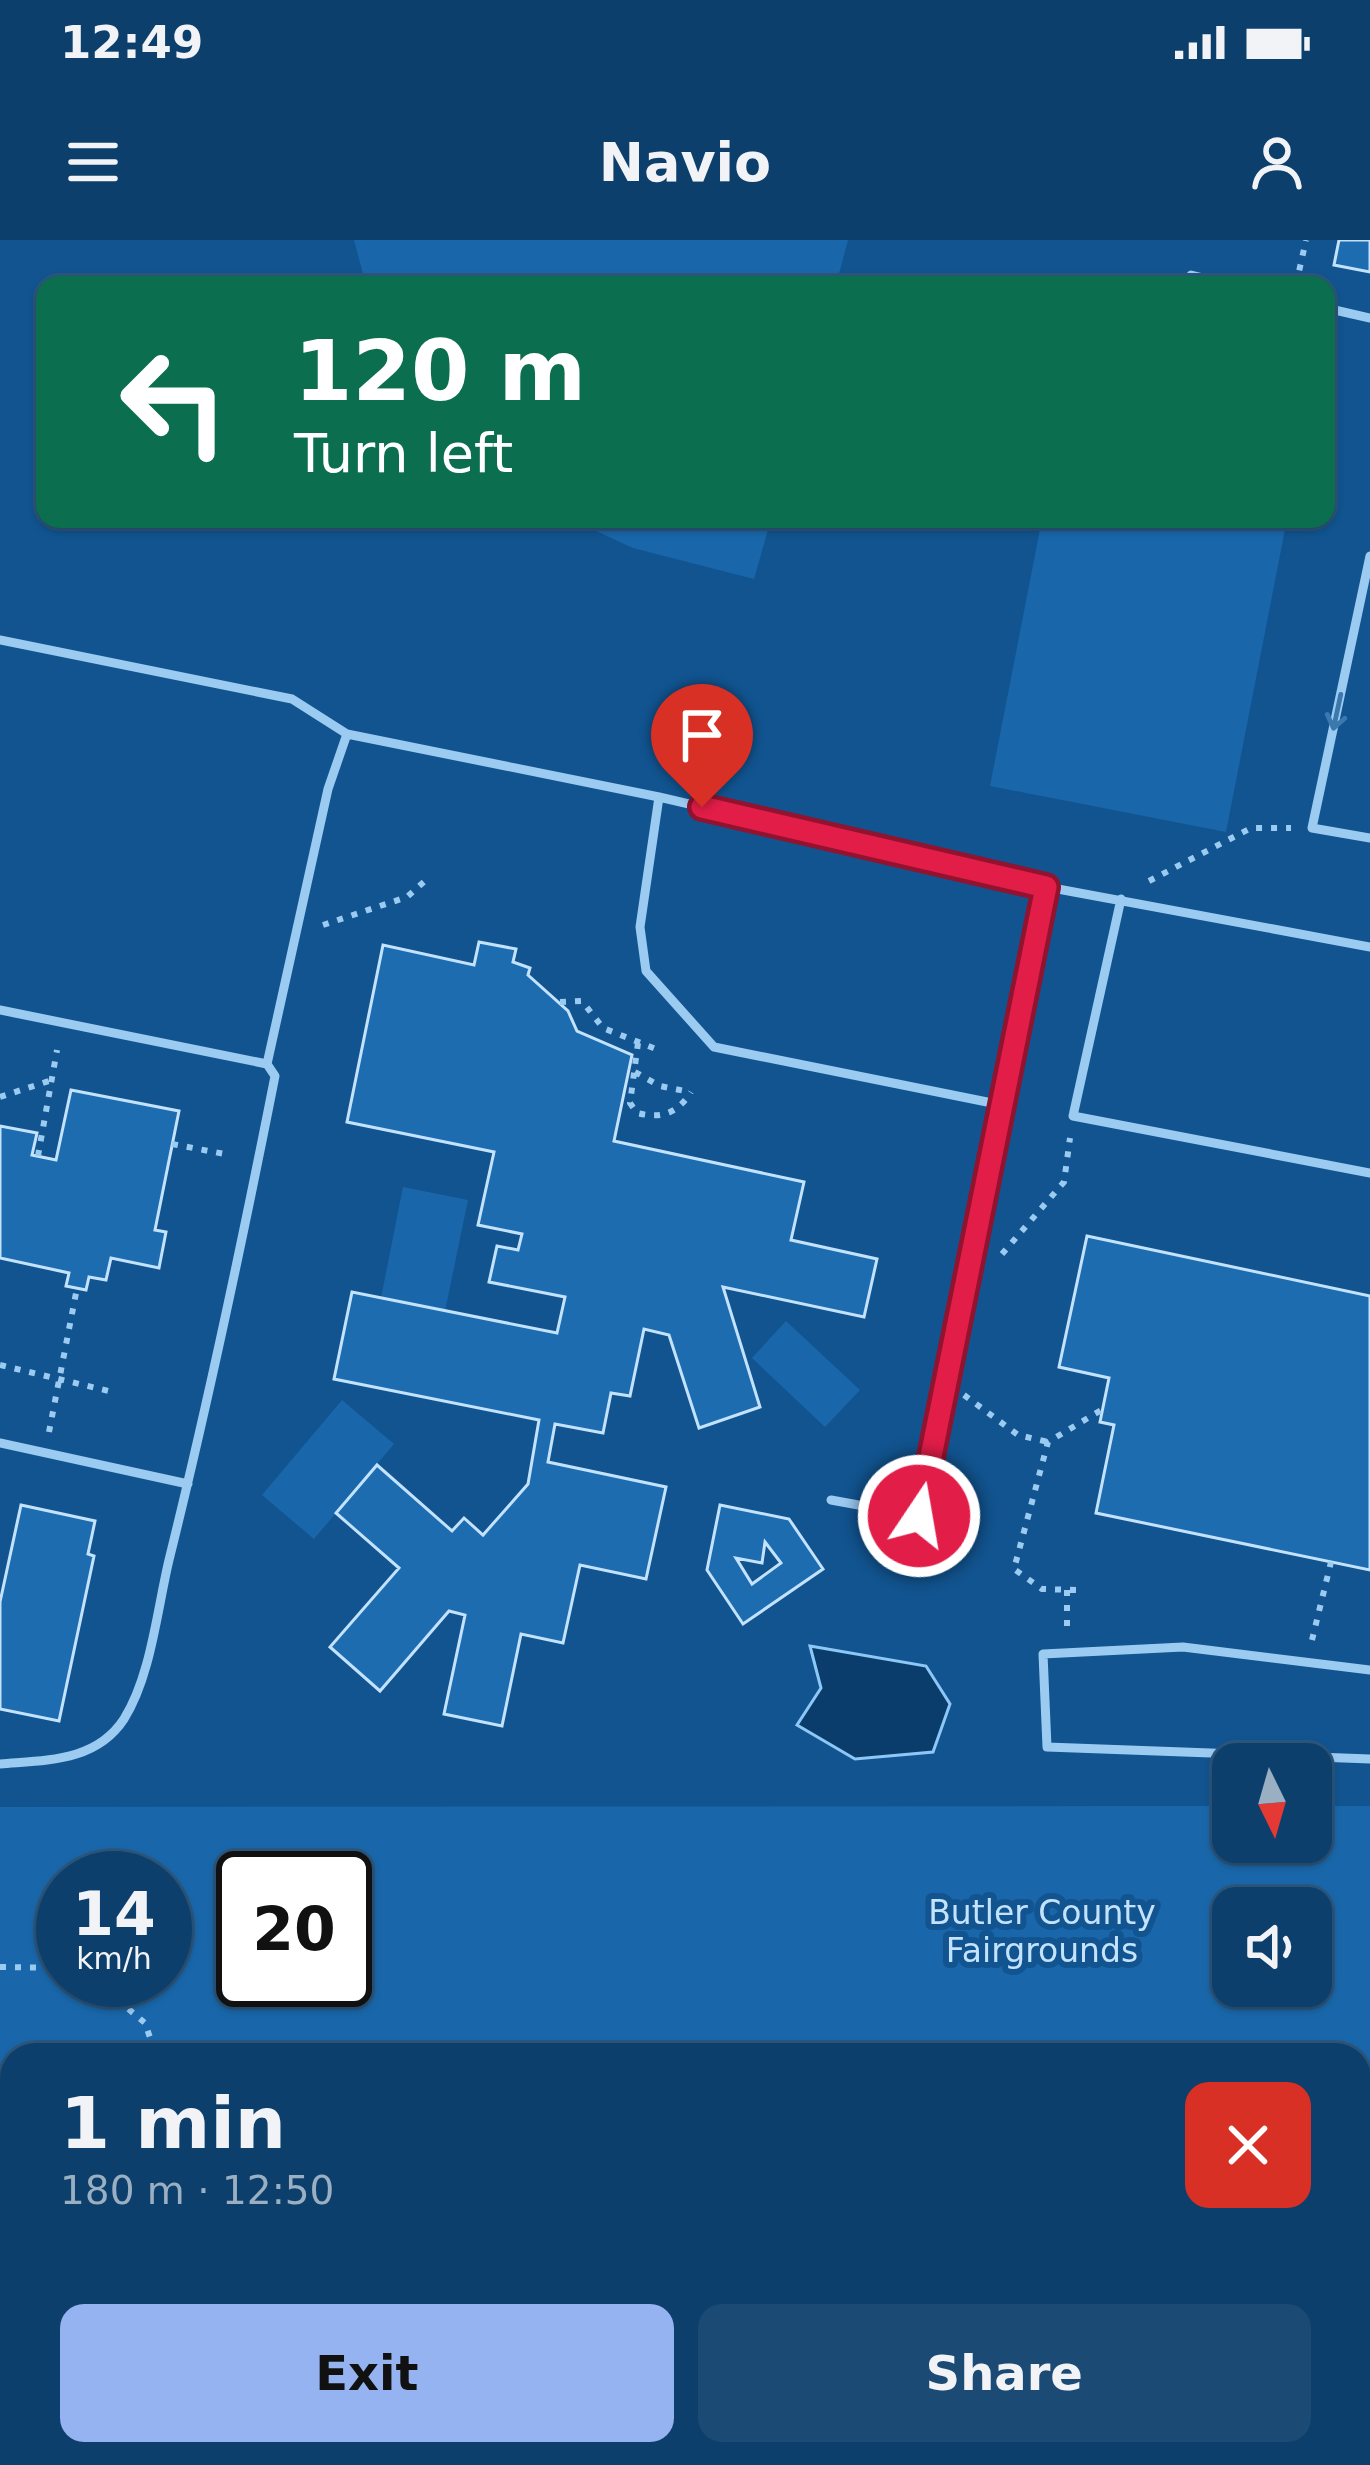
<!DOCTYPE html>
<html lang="en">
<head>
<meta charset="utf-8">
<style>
	body { margin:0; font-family:"DejaVu Sans",sans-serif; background:#1b4a74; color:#f1f3f6; height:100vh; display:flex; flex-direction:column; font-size:45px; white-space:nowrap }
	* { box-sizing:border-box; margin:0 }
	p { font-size:39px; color:#9aafc2 }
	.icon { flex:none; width:66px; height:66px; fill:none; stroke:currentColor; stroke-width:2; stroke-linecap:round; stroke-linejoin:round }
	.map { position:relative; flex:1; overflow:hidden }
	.drawer { position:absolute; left:0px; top:1803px; width:1371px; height:423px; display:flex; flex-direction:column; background:#0d3f6c; border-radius:36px 36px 0 0; box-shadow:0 3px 9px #0004,0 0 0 3px #2d587f }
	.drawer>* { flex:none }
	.banner { position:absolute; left:36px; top:36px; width:1299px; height:252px; border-radius:24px; box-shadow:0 3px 9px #0004,0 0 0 3px #2d587f; background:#0b6e4f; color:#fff; overflow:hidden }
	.needle { width:78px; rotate:175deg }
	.fabs { position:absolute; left:1212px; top:1503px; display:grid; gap:24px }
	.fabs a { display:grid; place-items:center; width:120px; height:120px; border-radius:24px; background:#0d3f6c; box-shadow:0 3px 9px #0004,0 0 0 3px #2d587f; font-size:60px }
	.speed { position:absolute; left:36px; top:1611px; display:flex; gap:24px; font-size:60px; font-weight:700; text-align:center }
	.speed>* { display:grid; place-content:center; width:156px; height:156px; border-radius:50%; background:#0d3f6c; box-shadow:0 3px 9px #0004,0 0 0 3px #2d587f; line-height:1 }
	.speed small { font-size:30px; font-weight:400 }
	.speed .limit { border:6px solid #111; border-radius:18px; background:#fff; color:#111 }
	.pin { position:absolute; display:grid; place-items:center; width:102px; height:102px; color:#fff; margin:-123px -51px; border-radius:50% 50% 50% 0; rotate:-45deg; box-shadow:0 0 12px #0007 }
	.pin .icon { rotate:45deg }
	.me { position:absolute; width:132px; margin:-66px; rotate:12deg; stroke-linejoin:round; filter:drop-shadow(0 0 9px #0008) }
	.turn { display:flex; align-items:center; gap:42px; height:252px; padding:0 60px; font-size:54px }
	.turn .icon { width:156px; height:156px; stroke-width:2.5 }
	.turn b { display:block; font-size:84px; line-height:102px }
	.round { display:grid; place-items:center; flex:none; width:126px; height:126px; border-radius:24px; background:#1b4a74 }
	.head { display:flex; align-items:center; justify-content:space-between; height:204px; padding:0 60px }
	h1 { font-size:72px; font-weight:700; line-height:90px }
	.action { display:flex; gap:24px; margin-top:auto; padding:24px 60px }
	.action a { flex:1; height:138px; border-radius:24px; background:#95b2f1; color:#111; font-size:48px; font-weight:700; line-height:138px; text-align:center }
	.action a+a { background:#1b4a74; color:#f1f3f6 }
	.status { display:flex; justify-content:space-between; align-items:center; height:84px; padding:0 60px; background:#0d3f6c; direction:ltr }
	.status svg { height:33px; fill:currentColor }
	header { display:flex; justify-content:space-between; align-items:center; height:156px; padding:0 60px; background:#0d3f6c; font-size:54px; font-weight:700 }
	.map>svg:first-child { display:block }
	.green { fill:#1967aa; fill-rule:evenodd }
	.water { fill:#0a3d6c; stroke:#8dc7f6; stroke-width:3 }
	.building { fill:#1e6cb0; stroke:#c3e2fd; stroke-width:3; fill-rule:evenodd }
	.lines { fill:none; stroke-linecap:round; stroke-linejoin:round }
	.path { stroke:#9ccbf2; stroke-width:6; stroke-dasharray:6 9; stroke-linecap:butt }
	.lane { stroke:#9ccbf2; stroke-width:9 }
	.oneway { stroke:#3b78ad }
	.route-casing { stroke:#92132f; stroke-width:30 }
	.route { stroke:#e11d48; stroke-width:21 }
	.labels { text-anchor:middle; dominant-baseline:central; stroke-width:12; stroke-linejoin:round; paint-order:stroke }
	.park-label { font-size:33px; fill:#c3e2fd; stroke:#115490 }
</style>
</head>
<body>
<div class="status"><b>12:49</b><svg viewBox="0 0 49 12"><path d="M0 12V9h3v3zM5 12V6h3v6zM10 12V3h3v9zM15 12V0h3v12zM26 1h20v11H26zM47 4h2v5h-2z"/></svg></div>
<header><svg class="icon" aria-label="menu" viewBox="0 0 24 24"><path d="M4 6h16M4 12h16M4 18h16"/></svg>Navio<svg class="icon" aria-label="person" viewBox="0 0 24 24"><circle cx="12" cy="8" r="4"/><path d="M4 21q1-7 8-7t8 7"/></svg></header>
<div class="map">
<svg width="1370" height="2225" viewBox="0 0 1370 2225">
	<rect width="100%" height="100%" fill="#115490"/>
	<path class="green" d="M354 0H848L836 45H366Z
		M570 279H771L754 339 633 308Z
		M1042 279H1287L1226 592 990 546Z
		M403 947 468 960 445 1071 381 1058Z
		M786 1081 860 1150 825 1187 752 1118Z
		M342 1160 394 1204 314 1299 262 1255Z
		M1233 1566V1602H1311V1566H1370V2225H0V1567ZM165 1638V1740H63V1638ZM345 1638V1740H243V1638ZM1311 1668V1746H1233V1668ZM1359 1815V2214H12V1815Z"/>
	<path class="water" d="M810 1406 926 1426 950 1464 933 1512 855 1519 797 1485 821 1448Z"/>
	<path class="building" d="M1339 0H1370V32L1334 25Z
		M479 702 516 709 513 722 530 728 528 735 568 771 577 791 632 815 614 901 804 942 791 1000 877 1019 864 1077 723 1047 760 1167 699 1188 669 1095 644 1089 630 1156 611 1153 603 1193 555 1184 548 1222 666 1247 646 1339 580 1325 563 1403 521 1394 502 1486 444 1474 465 1375 449 1371 380 1451 330 1407 399 1328 336 1273 377 1225 452 1291 464 1278 483 1295 528 1244 539 1180 334 1139 352 1052 557 1093 565 1057 489 1042 497 1006 518 1010 522 994 478 985 494 912 347 882 383 705 474 725Z
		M71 850 179 871 155 990 166 992 159 1028 111 1018 106 1040 89 1037 86 1050 66 1046 69 1033 0 1018V886L37 893 32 915 56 920Z
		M1087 996 1370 1056V1330L1096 1273 1114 1185 1100 1182 1109 1138 1059 1127Z
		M21 1265 95 1281 88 1314 94 1316 59 1481 0 1469V1362Z
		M720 1265 789 1279 823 1329 743 1384 707 1330ZM765 1302 781 1323 752 1344 736 1318 762 1323Z"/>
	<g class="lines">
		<path class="path" d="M1296 45 1306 0
			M1149 641 1251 588H1291
			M323 685 407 657 426 640
			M560 762 582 761 603 788 661 811
			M638 803 630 863 637 873C661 879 677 874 691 852
			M635 832 660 846 685 851
			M0 857 52 840
			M172 904 230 915
			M38 916 57 810
			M1002 1014 1064 942 1070 898
			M0 1125 113 1152
			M964 1155 1018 1195 1048 1202
			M49 1192 77 1048
			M1067 1350V1394
			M1076 1350 1042 1349 1014 1329 1048 1202 1103 1169
			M1312 1400 1331 1322
			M0 1727 63 1728
			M94 1740 145 1783 156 1815
			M1359 1953H1370
			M865 2214 867 2225
			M103 2225 113 2214
			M213 2225 218 2214"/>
		<path class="lane" d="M1191 35 1232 45
			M1326 68 1370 78
			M1370 316 1312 588 1370 598
			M0 400 292 459 347 494 659 557 1047 647 1370 707
			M659 557 640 687 646 731 714 807 1002 865
			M1121 659 1073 876 1370 933
			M0 770 267 824
			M0 1203 188 1244
			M831 1260 919 1276 1047 647
			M1370 1430 1183 1407 1043 1414 1047 1507 1370 1519
			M0 1524C46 1520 96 1522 124 1479 151 1436 157 1370 169 1320 209 1159 243 998 275 836L267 824 328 549 347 494"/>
	</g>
	<defs><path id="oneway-shaft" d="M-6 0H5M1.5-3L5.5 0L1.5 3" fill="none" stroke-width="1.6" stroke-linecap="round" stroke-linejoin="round" transform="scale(3)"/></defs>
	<use class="oneway" href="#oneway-shaft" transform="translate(1337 472) rotate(102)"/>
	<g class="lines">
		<g class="route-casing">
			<path id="route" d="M702 567 1046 647 919 1276"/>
		</g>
		<use href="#route" class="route"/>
	</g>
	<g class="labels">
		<g class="park-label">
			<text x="1042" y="1672">Butler County<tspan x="1042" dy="38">Fairgrounds</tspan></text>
		</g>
	</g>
</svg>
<div class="fabs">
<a><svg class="needle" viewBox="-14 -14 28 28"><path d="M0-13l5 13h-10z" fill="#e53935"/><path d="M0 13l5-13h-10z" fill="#9aafc2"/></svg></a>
<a><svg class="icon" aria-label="sound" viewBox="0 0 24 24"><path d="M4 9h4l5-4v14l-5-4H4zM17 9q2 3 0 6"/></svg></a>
</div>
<div class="speed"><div>14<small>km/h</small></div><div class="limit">20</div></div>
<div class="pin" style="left:702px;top:567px;background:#d93025"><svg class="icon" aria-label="arrive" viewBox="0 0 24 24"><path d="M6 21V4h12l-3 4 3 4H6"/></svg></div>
<svg class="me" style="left:919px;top:1276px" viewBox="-20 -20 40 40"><circle r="17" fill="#e11d48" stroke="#fff" stroke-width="3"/><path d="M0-11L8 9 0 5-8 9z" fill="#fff"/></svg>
<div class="banner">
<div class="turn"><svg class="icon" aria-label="left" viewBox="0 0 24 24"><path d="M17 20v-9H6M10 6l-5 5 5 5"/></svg><div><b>120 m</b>Turn left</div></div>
</div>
<section class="drawer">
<div class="head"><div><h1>1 min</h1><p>180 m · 12:50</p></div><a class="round" style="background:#d93025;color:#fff"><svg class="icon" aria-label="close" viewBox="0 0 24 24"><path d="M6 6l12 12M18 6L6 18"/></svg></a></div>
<div class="action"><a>Exit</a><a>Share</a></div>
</section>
</div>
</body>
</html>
